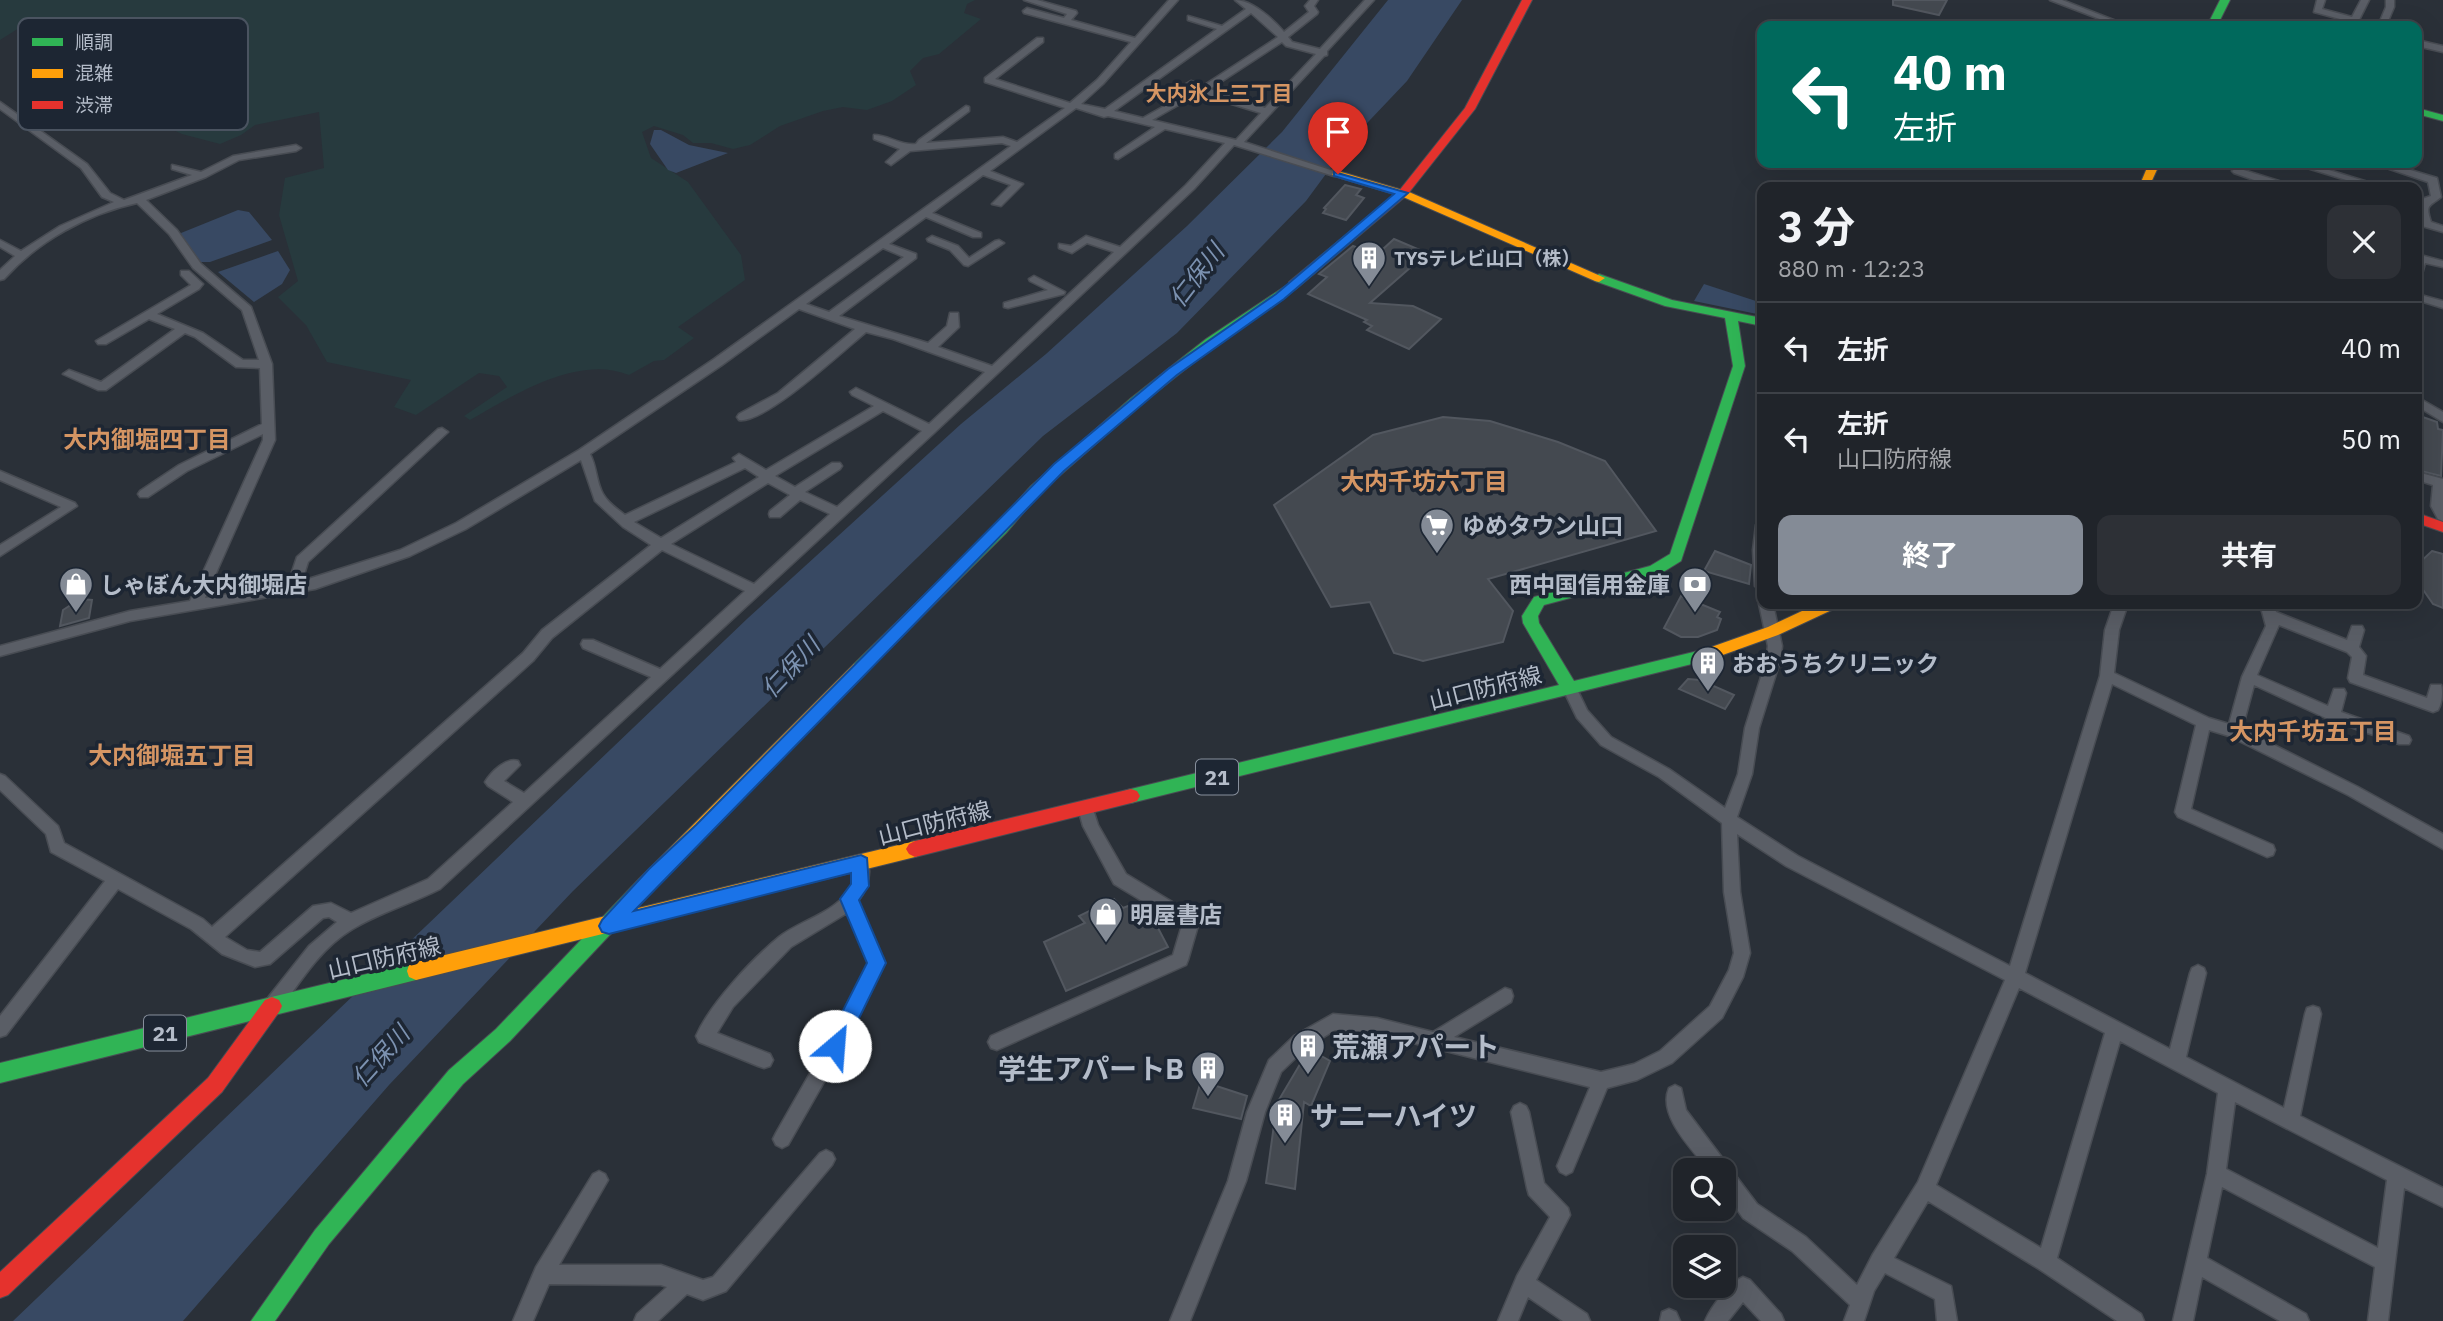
<!DOCTYPE html>
<html lang="ja">
<head>
<meta charset="utf-8">
<style>
	body { margin:0; font-family:"IBM Plex Sans","Noto Sans JP",sans-serif; background:#2d3036; color:#f1f3f6; height:100vh; display:flex; flex-direction:column; font-size:26px; white-space:nowrap }
	* { box-sizing:border-box; margin:0 }
	p { font-size:23px; color:#a2a4a8 }
	.icon { flex:none; width:38px; height:38px; fill:none; stroke:currentColor; stroke-width:2; stroke-linecap:round; stroke-linejoin:round }
	.map { position:relative; flex:1; overflow:hidden }
	.drawer { position:absolute; left:1757px; top:182px; width:665px; height:427px; display:flex; flex-direction:column; background:#20242a; border-radius:14px; box-shadow:0 7px 28px #0002,0 0 0 2px #3d4147 }
	.drawer>* { flex:none }
	.hud { position:absolute; left:1757px; top:21px; width:665px; height:147px; border-radius:14px; box-shadow:0 7px 28px #0002,0 0 0 2px #3d4147; background:#00695c; color:#fff; overflow:hidden }
	.tools { position:absolute; left:1673px; top:1158px; display:grid; gap:14px }
	.tools a { display:grid; place-items:center; width:63px; height:63px; border-radius:14px; background:#20242a; box-shadow:0 7px 28px #0002,0 0 0 2px #3d4147; font-size:35px }
	.pin { position:absolute; display:grid; place-items:center; width:60px; height:60px; color:#fff; margin:-72px -30px; border-radius:50% 50% 50% 0; rotate:-45deg; box-shadow:0 0 7px #0007 }
	.pin .icon { rotate:45deg }
	.me { position:absolute; width:77px; margin:-38px; rotate:27deg; stroke-linejoin:round; filter:drop-shadow(0 0 5px #0008) }
	.turn { display:flex; align-items:center; gap:24px; height:147px; padding:0 21px; font-size:32px }
	.turn .icon { width:91px; height:91px; stroke-width:2.5 }
	.turn b { display:block; font-size:49px; line-height:60px }
	.round { display:grid; place-items:center; flex:none; width:74px; height:74px; border-radius:14px; background:#2d3036 }
	.head { display:flex; align-items:center; justify-content:space-between; height:119px; padding:0 21px }
	h1 { font-size:42px; font-weight:700; line-height:52px }
	.button { display:flex; gap:14px; margin-top:auto; padding:14px 21px }
	.button a { flex:1; height:80px; border-radius:14px; background:#848b96; color:#fff; font-size:28px; font-weight:700; line-height:80px; text-align:center }
	.button a+a { background:#2d3036; color:#f1f3f6 }
	ul { padding:0; list-style:none }
	li { display:flex; align-items:center; gap:21px; height:91px; padding:0 21px; border-top:2px solid #3d4147 }
	li div { flex:1 }
	li b { display:block; font-size:26px }
	li em { font-style:normal }
	.map>svg:first-child { display:block }
	.green { fill:#273a3e }
	.water { fill:#384963 }
	.building { fill:#444950; stroke:#52575f; stroke-width:2 }
	.lines { fill:none; stroke-linecap:round; stroke-linejoin:round }
	.street-casing { stroke:#484c53; stroke-width:3 }
	.fast-casing { stroke:#484c53; stroke-width:2 }
	.slow-casing { stroke:#484c53; stroke-width:2 }
	.jam-casing { stroke:#484c53; stroke-width:2 }
	.street { fill:#5a5e66; fill-rule:evenodd }
	.fast { fill:#30b455; fill-rule:evenodd }
	.slow { fill:#ff9f0a; fill-rule:evenodd }
	.jam { fill:#e5322d; fill-rule:evenodd }
	.route { fill:#1a73e8; stroke:#114b97; stroke-width:2 }
	.labels { text-anchor:middle; dominant-baseline:central; stroke-width:7; stroke-linejoin:round; paint-order:stroke }
	.far-poi-label { font-size:19px; font-weight:bold; fill:#b4bcc9; stroke:#1d2633; text-anchor:start }
	.far-neighbourhood-label { font-size:21px; font-weight:bold; fill:#d59563; stroke:#1d2633 }
	.shield { fill:#1d2633; stroke:#878f9c; stroke-width:2 }
	.shield-label { font-size:21px; font-weight:bold; fill:#b4bcc9 }
	.poi-label { font-size:23px; font-weight:bold; fill:#b4bcc9; stroke:#1d2633; text-anchor:start }
	.street-label { font-size:23px; fill:#b4bcc9; stroke:#1d2633 }
	.water-label { font-size:24px; font-style:italic; fill:#7c92b1; stroke:#1d2633 }
	.neighbourhood-label { font-size:24px; font-weight:bold; fill:#d59563; stroke:#1d2633 }
	.near-poi-label { font-size:28px; font-weight:bold; fill:#b4bcc9; stroke:#1d2633; text-anchor:start }
	.key { fill:#1d2633; stroke:#4a5360; stroke-width:2 }
	.key-label { font-size:19px; fill:#b4bcc9 }
</style>
</head>
<body>
<div class="map">
<svg width="2443" height="1321" viewBox="0 0 2443 1321">
	<rect width="100%" height="100%" fill="#2a3038"/>
	<path class="green" d="M0 0H975L967 4 964 13 981 19 939 54 923 58 910 71 916 85 892 101 867 110 843 107 823 111 780 126 750 145 733 149 711 143H693L683 135 654 126 642 132 651 158 688 182 741 255 745 280 678 327 694 338 664 360 654 361 629 375C578 354 514 395 470 420L464 416 507 387 499 376 479 373 416 415 394 407 411 380 327 362 306 325 278 297 298 281 279 215 285 178 324 168 319 112 255 125 241 135 220 144 182 134 129 109 30 70 25 58 38 26 35 18 0 40Z"/>
	<path class="water" d="M1388 0H1462L1407 81 1351 140 1306 201 1177 333 1043 436 573 891 389 1085 183 1321H13L748 618 961 424 1046 354 1187 226 1282 132Z
		M654 130H661L689 145 728 153 676 173 668 170 650 144Z
		M238 210 249 212 272 240 210 262H201L183 243 181 233Z
		M278 251 290 270 282 284 254 302 218 272Z
		M1704 284 1762 303V315L1694 301Z"/>
	<path class="building" d="M1893 0H1947L1939 15 1893 5Z
		M1345 185 1361 189 1356 195 1364 198 1346 220 1323 213 1326 209 1324 208Z
		M1394 239 1427 253 1370 303 1413 306 1441 319 1409 349 1367 330 1372 326 1364 322 1367 320 1308 294 1327 277 1319 274 1353 246 1361 249 1368 243 1383 249Z
		M2417 415 2437 422 2438 429 2443 430 2441 476 2417 470Z
		M1443 417 1490 421 1558 442 1605 461 1656 531 1488 579 1513 611 1503 642 1423 661 1394 653 1370 602 1331 607 1274 505 1373 435Z
		M1715 551 1751 565 1749 584 1704 571Z
		M2432 551 2443 554V608L2433 604 2417 581V565Z
		M1681 596 1720 612 1717 617 1721 619 1717 630 1698 637H1681L1664 628Z
		M80 599 92 600 89 618 60 626 63 610Z
		M1688 679 1700 680 1734 695 1725 709 1679 689Z
		M1114 899 1123 908 1138 902 1147 907 1168 947 1066 991 1044 942 1085 923 1079 916Z
		M1309 1049 1330 1061 1311 1106 1304 1102 1295 1189 1266 1183 1277 1103Z
		M1201 1081 1247 1096 1241 1119 1193 1108Z"/>
	<g class="lines">
		<g class="street-casing">
			<path id="street" d="M1024 0H1037L1076 11 1077 13 1071 20 1135 38 1169 0H1178L1103 84 1081 104 1105 109 1217 29 1188 20V16L1222 26 1246 9 1235 0C1252 0 1273 19 1284 32L1309 12 1305 6 1310 0H1318L1314 6 1318 12 1317 14 1288 37 1292 42 1320 49 1365 0H1374L1327 51V55L1324 56 1244 142 1343 174 1334 176 1234 145 1194 189 934 433 440 889C411 904 378 913 351 930 320 949 300 982 279 1011L273 1013 267 1011 265 1005 267 999 309 946 337 922 329 917 323 918 270 964 255 967 222 954 191 929 118 889 6 1035 0 1037V1016L105 881 51 852 46 834 0 790V774L5 776 58 826 64 843 203 919 212 927 523 653 542 630 651 545 623 527 595 501 581 460 466 529 410 556 315 589 130 621 0 656V646L130 611 190 601 263 440V434L187 471 148 497H140L138 494 140 491 179 465 262 424 260 368 236 367 195 337 185 333 106 390H98L63 374 69 370 101 382 175 329 149 319 106 344H98L96 341 191 285 181 275V271H189L203 284 199 289 157 314 203 333 243 360H259L242 310 193 268 169 234 137 203C87 214 38 241 4 279L0 280V270L15 256 0 247V240L21 251 60 226 114 202 102 197 81 168 0 109V102L87 164 110 193 124 200 192 175 172 169V165L201 172 233 156 296 145 301 148 296 151 239 160 206 177 146 200 177 230 201 264 251 307 272 364 275 440 205 598 288 584 297 557 438 429 442 428 448 432 308 562 302 581 400 550 456 523 579 450 714 359 1011 146 1002 143 910 151 891 165 886 162 900 149 874 139V135C888 135 901 146 916 144L919 140 966 106 969 107V111L926 143 1003 137 1017 142 1065 108 985 82V78L1037 38H1043V42L995 79 1070 103 1097 80 1131 42 1024 13 1023 11 1027 8 1064 18 1067 14ZM1251 13 1278 37 1203 86 1191 81 1186 84 1222 101 1261 113 1236 140 1152 120 1187 100V96L1184 95 1143 118 1114 111ZM1282 42 1286 46 1316 54 1265 108 1210 89ZM1076 108 1104 117 1108 116C1126 120 1139 123 1155 127L1115 154V158L1118 159 1165 129 1225 143 1186 185 1120 247 1086 236 1071 246 1059 244V248L1072 253 1087 243 1114 252 992 366 938 347 959 327 958 313H950L947 326 928 343 839 316 916 258V254L889 244 926 217 973 237H981V233L932 213 983 175 1011 185 992 204 1001 206 1023 184 990 171ZM883 248 904 257 829 312 806 304ZM799 309 855 329 778 393 739 414 737 417 739 420C765 424 843 351 866 332L893 339 985 372 929 424 856 388 850 392 852 395 874 406 766 470 739 454 733 458 736 462 625 515C617 509 608 503 603 494 596 482 597 467 590 454L722 365ZM883 411 922 431 837 507 805 492 840 469 842 466 840 463H832L795 487 775 476ZM745 468 759 477 661 538 634 522ZM768 483 790 495 770 511 769 514 770 517H780L800 500 830 514 754 584 671 544ZM662 550 745 591 660 669 593 640H583L581 644 583 648 651 677 524 793 504 781 520 765 518 761C506 757 491 772 485 782L488 786 513 802 428 879 351 913 331 903 313 906 260 952 247 950 225 937 533 661 552 638Z
				M2050 0H2062L2129 26H2118Z
				M2317 0H2325L2322 9 2352 17 2361 0H2369L2359 20 2355 23 2314 12Z
				M2386 0H2394V7L2386 26H2378L2386 7Z
				M2417 40 2443 46V52L2417 46Z
				M2291 163H2306L2384 187H2369Z
				M2372 163H2387L2437 178 2441 197C2429 207 2425 204 2431 222L2443 226V232L2422 226 2417 211 2422 199 2431 196 2428 182Z
				M2237 168 2292 185 2293 187H2278L2266 184 2264 187H2254L2257 181 2234 173 2232 171Z
				M932 236 958 246 969 258 995 241 999 240 1004 243 968 266 964 265 950 250 928 241 927 239Z
				M2424 256 2443 261V267L2425 263 2422 274 2417 277V259Z
				M1034 276 1065 292 1064 294 1008 308 1004 307V303L1048 290 1030 281 1029 279Z
				M2417 294 2443 301V308L2417 300Z
				M2417 397 2443 412V422L2417 406Z
				M0 471 75 503 77 506 0 556V545L61 507 0 480Z
				M2417 472 2443 479V521L2438 519 2431 506 2433 485 2417 480Z
				M1762 520V591L1755 586 1753 550 1756 525Z
				M1762 600V604H1773L1782 646 1780 661 1759 728 1752 774 1737 817 1798 856 2010 966 2100 676 2105 630 2114 604H2128L2119 630 2114 673 2209 718 2229 724 2242 677 2266 626 2260 604H2274L2276 612 2347 640 2352 626H2362L2364 630 2359 647 2366 656 2363 675 2427 698 2431 685H2441C2443 692 2442 703 2438 710L2433 712 2350 682 2348 678 2352 657 2347 652 2279 625 2257 675 2328 706 2334 689H2344L2346 693 2341 712 2409 736 2411 740 2409 744H2399L2328 719 2254 685 2242 729 2358 787 2443 834V849L2348 795 2229 736 2209 730 2191 809 2273 845 2275 850 2273 855 2267 857 2178 817 2175 812 2196 725 2112 684 2025 973 2170 1049 2190 973 2192 968 2198 965 2204 968 2206 973 2186 1057 2284 1108 2305 1014 2307 1008 2313 1006 2319 1008 2321 1014 2300 1116 2443 1188V1207L2404 1188 2388 1321H2368L2375 1267 2222 1187 2207 1258 2306 1314 2309 1321H2280L2202 1277 2193 1321H2173L2207 1174 2218 1093 2120 1041 2057 1258 2141 1314 2144 1321H2117L2039 1269 1928 1201 1894 1258 1951 1286 1957 1321H1937L1935 1299 1885 1273 1874 1291 1864 1321H1844L1850 1305 1792 1251 1743 1218 1724 1191V1171H1709C1693 1150 1657 1116 1669 1088L1675 1085 1681 1088 1686 1110 1757 1204 1806 1237 1857 1285 1873 1254 1918 1182 2005 980 1786 866 1737 834 1740 892 1750 953 1743 977 1722 1018 1672 1063 1637 1080 1607 1088 1572 1172 1566 1175 1560 1172 1557 1166 1590 1087 1377 1034 1335 1030 1306 1048 1281 1072 1265 1112 1246 1181 1190 1321H1170L1228 1181 1247 1112 1269 1060 1294 1036 1333 1014 1377 1018 1433 1032 1505 988 1511 990 1513 996 1511 1002 1454 1037 1601 1072 1634 1064 1660 1051 1710 1006 1729 970 1734 953 1724 892 1722 823 1659 777 1601 745 1577 718 1563 689 1565 685H1575L1587 710 1611 737 1669 769 1725 808 1738 774 1745 728 1766 661 1768 646 1759 604ZM2019 988 2105 1033 2041 1248 1936 1185ZM2235 1102 2387 1180 2378 1248 2226 1169Z
				M1086 802 1091 803 1098 825 1126 874 1197 917 1199 922 1188 960 1186 965 997 1050 991 1048 988 1042 991 1036 1173 955 1182 925 1114 884 1083 826 1078 808 1081 803Z
				M861 856 867 858C872 874 868 888 858 901L885 963 841 1052 788 1145 782 1148 776 1145 773 1139 776 1133 829 1040 869 963 847 913 791 947 733 1007 717 1033 770 1054 773 1060 770 1066 764 1068 758 1066 699 1042 696 1036C710 1004 751 960 779 937 800 920 840 912 852 884 855 876 851 867 855 858Z
				M1520 1103 1526 1106 1529 1112 1544 1183 1568 1208 1570 1215 1536 1280 1587 1314 1590 1321H1563L1528 1297 1518 1321H1498L1517 1276 1550 1217 1529 1195 1527 1188 1511 1112 1514 1106Z
				M826 1150 832 1153 835 1159 832 1165 726 1291 703 1300 687 1294 658 1321H634L637 1314 667 1287 661 1285 549 1284 533 1321H513L536 1267 593 1174 599 1171 605 1174 608 1180 559 1265H661L703 1280 713 1277 820 1153Z
				M1743 1277 1750 1280 1781 1314 1784 1321H1761L1743 1302 1728 1321H1705C1711 1307 1729 1283 1743 1277Z
				M1669 1309 1676 1312 1680 1321H1660L1662 1312Z"/>
		</g>
		<g class="fast-casing">
			<path id="fast" d="M2220 0H2230L2217 26H2207Z
				M2417 108 2443 115V121L2417 114Z
				M1599 274 1672 300 1762 318V326L1738 321 1745 366 1681 561 1660 574 1544 605 1538 616 1539 623 1574 681 1706 649 1712 651 1714 655 1712 659 1131 803 1125 801 1122 796 1125 791 1131 789 1559 685 1523 623 1522 616 1534 597 1650 566 1670 554 1733 366 1725 318 1665 306 1595 281 1593 278Z
				M1293 281 1297 282V288L1216 345 1140 405 1041 492 1006 533 866 672H854L852 668 854 664 996 525 1031 486 1130 399 1206 339Z
				M645 877 651 879 654 885 651 891 510 1041 463 1084 329 1244 275 1321H251L315 1230 449 1070 496 1029 639 879Z
				M416 962 423 965 425 971 423 977 416 980 0 1083V1063Z"/>
		</g>
		<g class="slow-casing">
			<path id="slow" d="M2149 163H2160L2149 187H2139Z
				M1338 171 1409 192 1605 278 1599 282 1595 281 1401 196 1334 176 1332 174Z
				M1817 604H1839L1836 608 1778 635 1706 661 1700 659 1698 655 1700 651 1768 627Z
				M860 662 866 664 868 668 866 672 651 891 645 893 639 891 636 885 639 879 854 664Z
				M915 841 921 844 924 849 921 854 915 857 416 980 409 977 407 971 409 965 416 962Z"/>
		</g>
		<g class="jam-casing">
			<path id="jam" d="M1522 0H1532L1475 109 1407 195 1297 288H1289V282L1399 191 1465 108Z
				M2417 513 2443 522V532L2417 523Z
				M1131 789 1137 791 1140 796 1137 801 1131 803 915 857 909 854 906 849 909 844 915 841Z
				M272 997 279 1000 282 1006 279 1012 222 1092 8 1295 0 1298V1272L208 1078 265 1000Z"/>
		</g>
		<use href="#street" class="street"/>
		<use href="#fast" class="fast"/>
		<use href="#slow" class="slow"/>
		<use href="#jam" class="jam"/>
	</g>
	<path class="route" d="M1334 172 1408 193 1284 299 1177 375 1064 471 634 911 861 855 867 858 869 886 859 900 886 963 842 1053 835 1055 828 1053 825 1046 867 963 840 899 851 884V873L609 934 602 932 599 926 602 920 649 869 696 825 1054 464 1168 369 1276 294 1394 194 1334 176Z"/>
	<defs>
		<g id="building-pin" transform="scale(1.75)"><path d="M0 17L-7.5 6A9.5 9.5 0 1 1 7.5 6Z" fill="#848b96" stroke="#1d2633"/><path d="M-4-6H4V6H1V3H-1V6H-4ZM-2.5-4.3h1.7v1.8h-1.7ZM.8-4.3h1.7v1.8H.8ZM-2.5-1h1.7V.8h-1.7ZM.8-1h1.7V.8H.8Z" fill="#fff"/></g>
		<g id="supermarket-pin" transform="scale(1.75)"><path d="M0 17L-7.5 6A9.5 9.5 0 1 1 7.5 6Z" fill="#848b96" stroke="#1d2633"/><path d="M-6-5.5h2.5l.6 2H6L4.5 2H-2.5L-4.4-4H-6ZM-1.5 3.2a1.3 1.3 0 1 0 .1 0ZM3 3.2a1.3 1.3 0 1 0 .1 0Z" fill="#fff"/></g>
		<g id="shop-pin" transform="scale(1.75)"><path d="M0 17L-7.5 6A9.5 9.5 0 1 1 7.5 6Z" fill="#848b96" stroke="#1d2633"/><path d="M-5-2.5h2.3a2.7 3.5 0 0 1 5.4 0H5L5.5 6h-11ZM-1.5-2.5h3a1.5 2.3 0 0 0-3 0Z" fill="#fff"/></g>
		<g id="bank-pin" transform="scale(1.75)"><path d="M0 17L-7.5 6A9.5 9.5 0 1 1 7.5 6Z" fill="#848b96" stroke="#1d2633"/><path d="M-6-4H6V4H-6ZM0-2.3a2.3 2.3 0 1 0 0 4.6a2.3 2.3 0 1 0 0-4.6Z" fill="#fff"/></g>
	</defs>
	<g fill-rule="evenodd">
		<use href="#building-pin" x="1369" y="258"/>
		<use href="#supermarket-pin" x="1437" y="525"/>
		<use href="#shop-pin" x="76" y="584"/>
		<use href="#bank-pin" x="1695" y="584"/>
		<use href="#building-pin" x="1708" y="663"/>
		<use href="#shop-pin" x="1106" y="914"/>
		<use href="#building-pin" x="1308" y="1046"/>
		<use href="#building-pin" x="1208" y="1068"/>
		<use href="#building-pin" x="1285" y="1115"/>
	</g>
	<g class="labels">
		<g class="far-poi-label">
			<text x="1394" y="258">TYSテレビ山口（株）</text>
		</g>
		<g class="far-neighbourhood-label">
			<text x="1219" y="93">大内氷上三丁目</text>
		</g>
		<g class="shield">
			<rect x="1196" y="759.5" width="42" height="35" rx="5"/>
			<rect x="144" y="1015.5" width="42" height="35" rx="5"/>
		</g>
		<g class="shield-label">
			<text x="1217" y="777">21</text>
			<text x="165" y="1033">21</text>
		</g>
		<g class="poi-label">
			<text x="1462" y="525">ゆめタウン山口</text>
			<text x="100" y="584">しゃぼん大内御堀店</text>
			<text x="1670" y="584" text-anchor="end">西中国信用金庫</text>
			<text x="1732" y="663">おおうちクリニック</text>
			<text x="1130" y="914">明屋書店</text>
		</g>
		<g class="street-label">
			<text transform="translate(1485 687) rotate(-14)">山口防府線</text>
			<text transform="translate(934 822) rotate(-14)">山口防府線</text>
			<text transform="translate(384 957) rotate(-13)">山口防府線</text>
		</g>
		<g class="water-label">
			<text transform="translate(1196 275) rotate(-52)">仁保川</text>
			<text transform="translate(790 667) rotate(-47)">仁保川</text>
			<text transform="translate(380 1056) rotate(-48)">仁保川</text>
		</g>
		<g class="neighbourhood-label">
			<text x="147" y="439">大内御堀四丁目</text>
			<text x="1424" y="481">大内千坊六丁目</text>
			<text x="2313" y="731">大内千坊五丁目</text>
			<text x="172" y="755">大内御堀五丁目</text>
		</g>
		<g class="near-poi-label">
			<text x="1332" y="1046">荒瀬アパート</text>
			<text x="1184" y="1068" text-anchor="end">学生アパートB</text>
			<text x="1310" y="1115">サニーハイツ</text>
		</g>
	</g>
	<rect x="18" y="18" width="230" height="112" rx="10" class="key"/>
	<rect x="32" y="38" width="31" height="8" fill="#30b455"/>
	<rect x="32" y="69" width="31" height="9" fill="#ff9f0a"/>
	<rect x="32" y="101" width="31" height="8" fill="#e5322d"/>
	<g class="key-label">
		<text x="75" y="49">順調</text>
		<text x="75" y="80">混雑</text>
		<text x="75" y="112">渋滞</text>
	</g>
</svg>
<div class="tools">
<a><svg class="icon" aria-label="search" viewBox="0 0 24 24"><circle cx="10" cy="10" r="6"/><path d="M15 15l6 6"/></svg></a>
<a><svg class="icon" aria-label="layers" viewBox="0 0 24 24"><path d="M12 4l9 5-9 5-9-5zM3 14l9 5 9-5"/></svg></a>
</div>
<div class="pin" style="left:1338px;top:174px;background:#d93025"><svg class="icon" aria-label="arrive" viewBox="0 0 24 24"><path d="M6 21V4h12l-3 4 3 4H6"/></svg></div>
<svg class="me" style="left:835px;top:1046px" viewBox="-20 -20 40 40"><circle r="19" fill="#fff"/><path d="M0-13L10 11 0 6-10 11z" fill="#1a73e8"/></svg>
<div class="hud">
<div class="turn"><svg class="icon" aria-label="left" viewBox="0 0 24 24"><path d="M17 20v-9H6M10 6l-5 5 5 5"/></svg><div><b>40 m</b>左折</div></div>
</div>
<section class="drawer">
<div class="head"><div><h1>3 分</h1><p>880 m · 12:23</p></div><a class="round"><svg class="icon" aria-label="close" viewBox="0 0 24 24"><path d="M6 6l12 12M18 6L6 18"/></svg></a></div>
<ul>
<li><svg class="icon" aria-label="left" viewBox="0 0 24 24"><path d="M17 20v-9H6M10 6l-5 5 5 5"/></svg><div><b>左折</b></div><em>40 m</em></li>
<li><svg class="icon" aria-label="left" viewBox="0 0 24 24"><path d="M17 20v-9H6M10 6l-5 5 5 5"/></svg><div><b>左折</b><p>山口防府線</p></div><em>50 m</em></li>
</ul>
<div class="button"><a>終了</a><a>共有</a></div>
</section>
</div>
</body>
</html>
